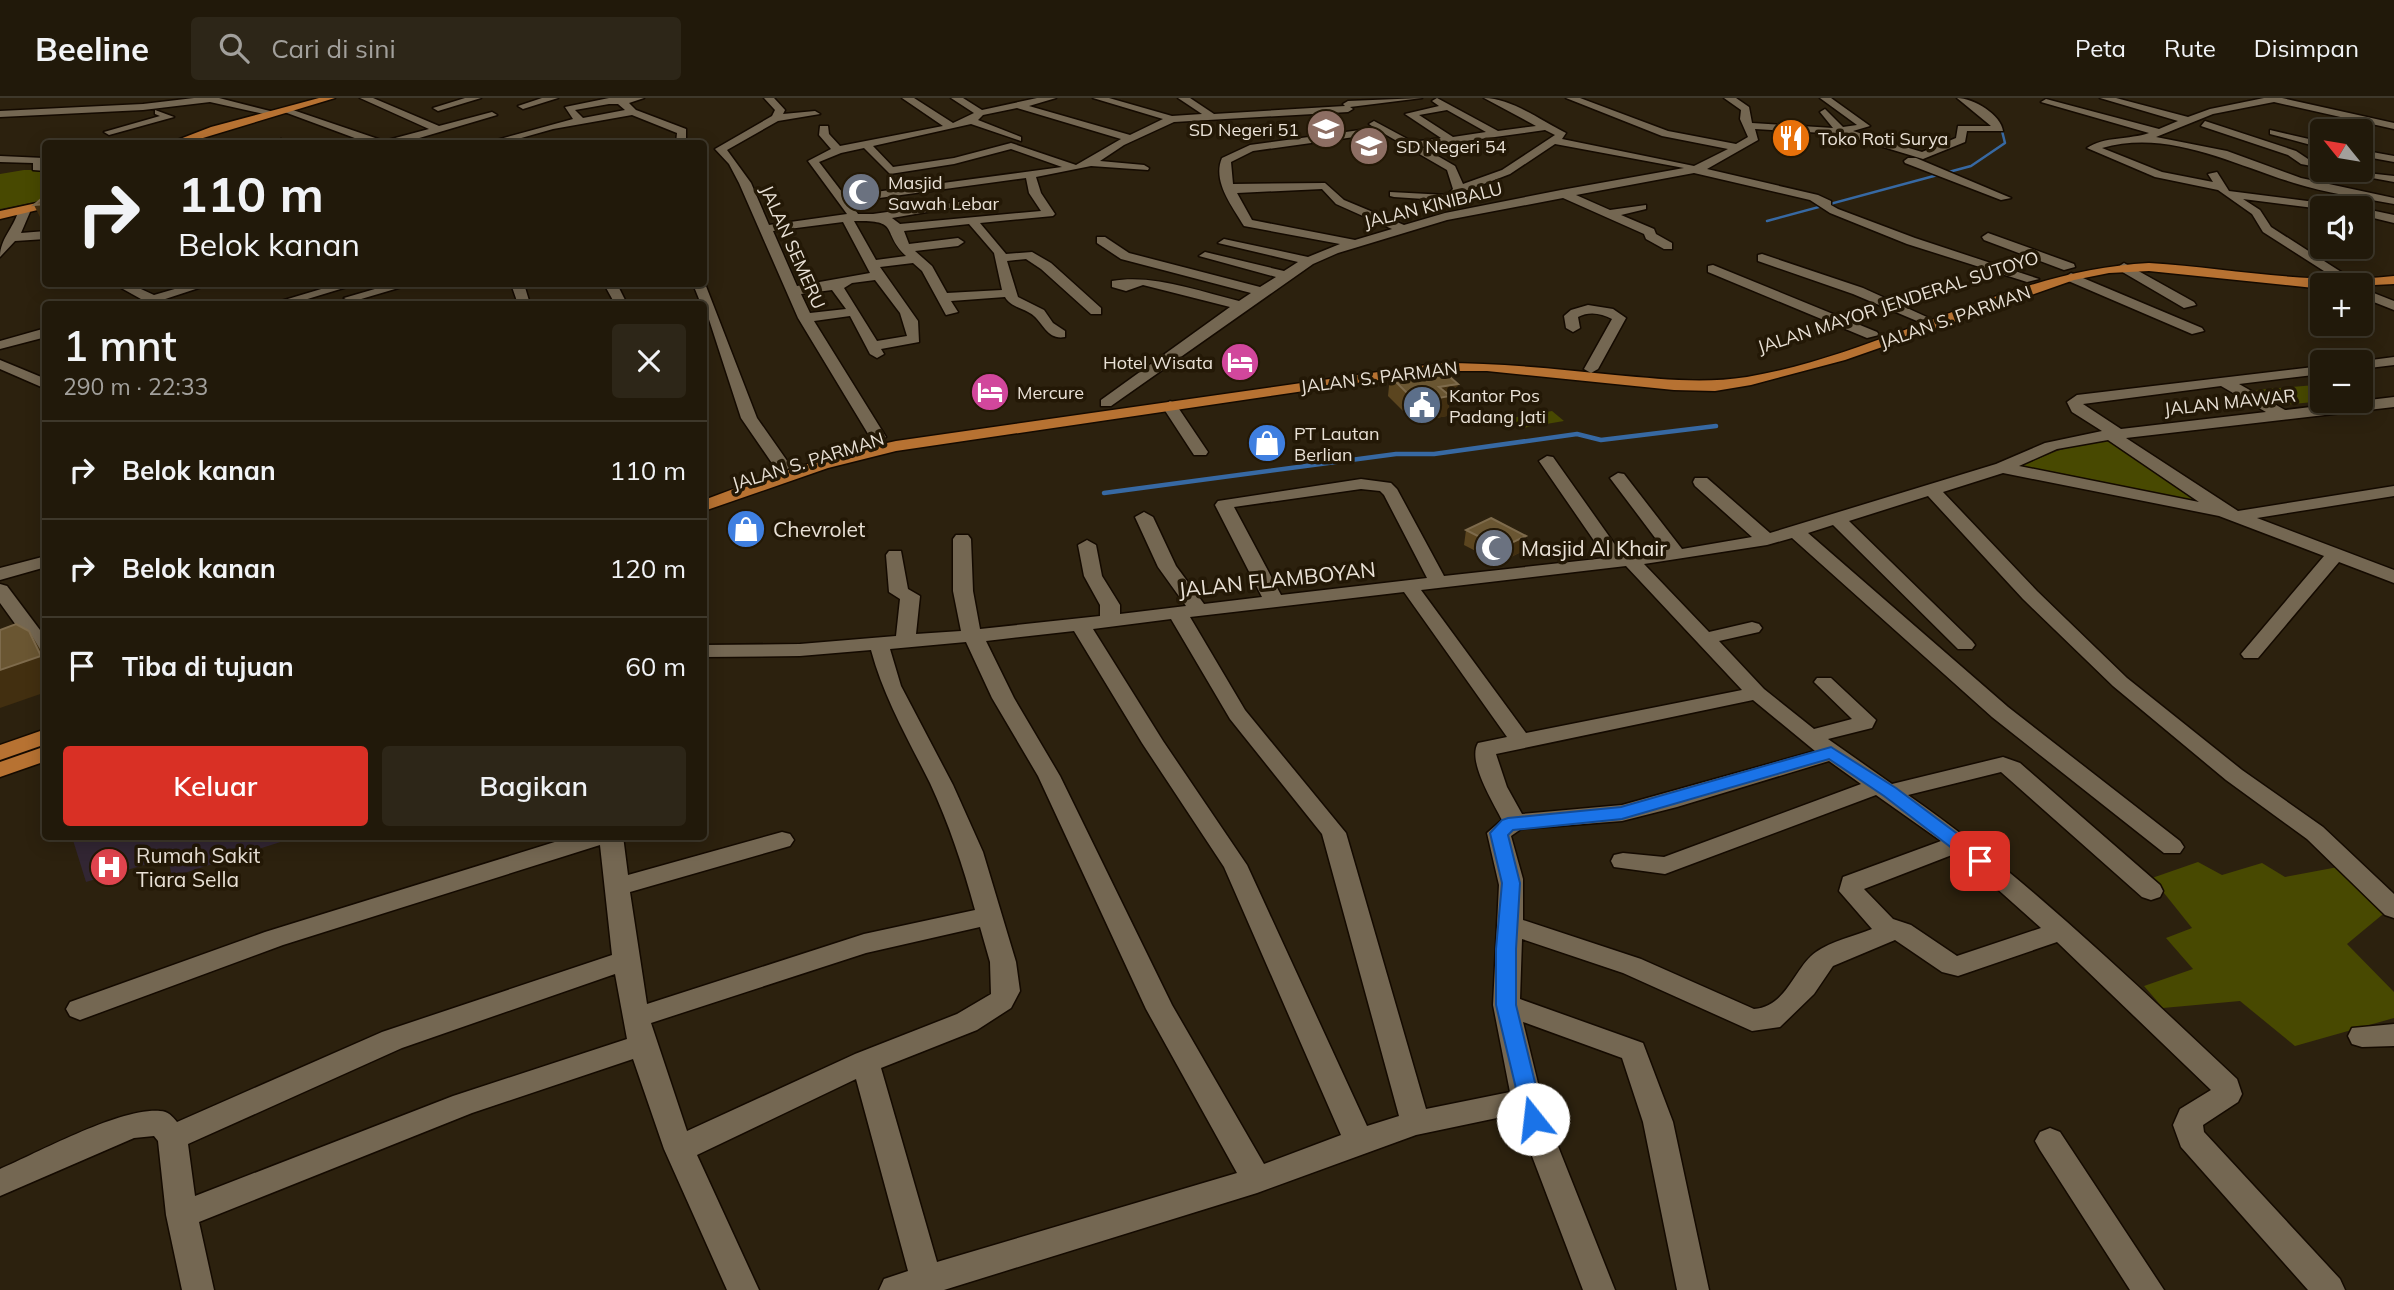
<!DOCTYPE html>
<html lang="id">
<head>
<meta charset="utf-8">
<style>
	body { margin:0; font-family:Mulish,sans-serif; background:#2d2618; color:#f1f3f6; height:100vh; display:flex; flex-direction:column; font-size:26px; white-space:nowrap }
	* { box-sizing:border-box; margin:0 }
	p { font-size:23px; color:#a2a09c }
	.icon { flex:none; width:38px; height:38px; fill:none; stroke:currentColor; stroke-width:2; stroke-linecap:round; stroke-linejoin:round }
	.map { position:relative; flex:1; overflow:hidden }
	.details { position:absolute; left:42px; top:203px; width:665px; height:539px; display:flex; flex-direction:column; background:#21190a; border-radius:7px; box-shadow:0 4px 18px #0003,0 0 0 2px #3e382b }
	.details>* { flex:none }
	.hud { position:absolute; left:42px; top:42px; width:665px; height:147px; border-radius:7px; box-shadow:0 4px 18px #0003,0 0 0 2px #3e382b; background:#21190a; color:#f1f3f6; overflow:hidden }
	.needle { width:46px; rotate:300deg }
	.buttons { position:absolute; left:2310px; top:21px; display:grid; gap:14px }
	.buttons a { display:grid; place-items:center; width:63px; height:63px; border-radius:7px; background:#21190a; box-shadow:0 4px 18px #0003,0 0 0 2px #3e382b; font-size:35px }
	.pin { position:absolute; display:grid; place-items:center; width:60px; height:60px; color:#fff; margin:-30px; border-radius:14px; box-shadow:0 4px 10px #0006 }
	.me { position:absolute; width:77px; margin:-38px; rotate:344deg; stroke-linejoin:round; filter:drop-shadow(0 0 5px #0008) }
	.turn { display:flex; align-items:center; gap:24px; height:147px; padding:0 21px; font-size:32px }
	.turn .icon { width:91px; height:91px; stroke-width:2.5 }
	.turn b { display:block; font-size:49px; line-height:60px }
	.round { display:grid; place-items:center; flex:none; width:74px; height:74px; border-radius:7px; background:#2d2618 }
	.head { display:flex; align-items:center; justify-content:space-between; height:119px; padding:0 21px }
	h1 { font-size:42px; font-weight:600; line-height:52px }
	.primary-button { display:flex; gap:14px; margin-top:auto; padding:14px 21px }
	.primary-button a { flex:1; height:80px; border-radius:7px; background:#d93025; color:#fff; font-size:28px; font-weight:600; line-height:80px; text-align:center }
	.primary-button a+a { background:#2d2618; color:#f1f3f6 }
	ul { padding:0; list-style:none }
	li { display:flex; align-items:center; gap:21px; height:98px; padding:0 21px; border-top:2px solid #3e382b }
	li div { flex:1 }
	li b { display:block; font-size:26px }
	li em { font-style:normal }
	header { display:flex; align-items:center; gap:42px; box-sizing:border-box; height:98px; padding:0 35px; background:#21190a; border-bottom:2px solid #3e382b }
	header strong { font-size:33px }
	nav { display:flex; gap:38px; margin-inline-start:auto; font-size:24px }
	.search { width:490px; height:63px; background:#2d2618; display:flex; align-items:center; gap:18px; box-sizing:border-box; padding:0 24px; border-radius:7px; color:#a2a09c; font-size:26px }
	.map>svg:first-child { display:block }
	.medical { fill:#322633 }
	.green { fill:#484901 }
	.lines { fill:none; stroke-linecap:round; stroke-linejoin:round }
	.stream-far1 { stroke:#3769a3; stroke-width:2.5 }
	.stream { stroke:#3769a3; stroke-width:4.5 }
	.minor-casing { stroke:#140a00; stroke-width:3 }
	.major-casing { stroke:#140a00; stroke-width:3 }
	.minor { fill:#746752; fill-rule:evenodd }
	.major { fill:#b77232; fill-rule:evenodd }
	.wall { fill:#5b451f }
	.shaded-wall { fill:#422f10 }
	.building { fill:#6a5632; stroke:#7e6b4c; stroke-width:2 }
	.route { fill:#1a73e8; stroke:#114b97; stroke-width:2 }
	.labels { text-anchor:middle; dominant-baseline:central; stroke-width:7; stroke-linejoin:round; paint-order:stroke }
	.far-poi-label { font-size:18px; fill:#e9e1d6; stroke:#231806; text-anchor:start }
	.far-street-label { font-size:18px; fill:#e9e1d6; stroke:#231806 }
	.poi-label { font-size:21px; fill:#e9e1d6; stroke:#231806; text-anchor:start }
	.street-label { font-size:21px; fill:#e9e1d6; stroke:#231806 }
</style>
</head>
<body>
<header>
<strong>Beeline</strong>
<div class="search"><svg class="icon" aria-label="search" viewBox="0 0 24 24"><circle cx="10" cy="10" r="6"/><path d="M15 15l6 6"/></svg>Cari di sini</div>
<nav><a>Peta</a><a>Rute</a><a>Disimpan</a></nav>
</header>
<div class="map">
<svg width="2394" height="1192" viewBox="0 0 2394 1192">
	<rect width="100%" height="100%" fill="#2c210e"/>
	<path class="medical" d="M72 739V738L296 739 172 779 168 760 86 784Z"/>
	<path class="green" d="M24 72H45V102L0 111V76Z
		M2315 287 2322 291 2323 303 2283 307 2256 292Z
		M1552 313 1564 323 1522 330 1511 320Z
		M2111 337 2231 415 2016 370 2057 353Z
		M2198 764 2222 777 2262 765 2285 779 2338 769 2388 812 2347 846 2394 894V920L2295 948 2240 903 2163 910 2144 888 2193 871 2166 840 2192 830 2152 780Z"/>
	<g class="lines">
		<path class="stream-far1" d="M1767 123 1971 68 2005 45 2002 33"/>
		<path class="stream" d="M1104 395 1396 356H1434L1577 336 1601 342 1716 328"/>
		<g class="minor-casing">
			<path id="minor" d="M194 0H219L278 15 273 18 210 4 143 12 0 19V13L143 6Z
				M360 0H373L439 28 492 14 497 17 399 46H371L279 12 287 10 384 43 429 31Z
				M465 0H481L438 13 433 10Z
				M542 0H558L523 11 518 8Z
				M609 0H644L629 5 636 12 686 31V46H676L677 35 632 17 553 31 500 46H482L573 21 565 9ZM609 6H618L625 12 583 20 575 12Z
				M764 0H774L785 12 783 16 815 13 820 16 778 23 727 52 751 85 769 127 847 116 808 63 831 51 819 37 820 28H828L829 36 840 48 943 28 902 0H914L953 25 974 15 951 0H963L982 12 1037 0H1056L1029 8 1130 37 1163 21 1093 0H1109L1172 18 1202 16 1178 0H1190L1214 16 1345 8 1343 6 1348 3 1422 0 1350 9 1353 11 1348 14 1174 24 1124 47 1100 63 1144 67 1149 70 1148 72 1091 68 1036 79 1041 95 1055 116 1053 118 980 125 1006 156 1032 154 1051 165 1101 210V216H1091L1041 171 1026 161 1007 163 1018 199 1044 212 1053 225 1065 233V239C1048 242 1044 227 1034 218 1025 210 1011 210 1005 199L951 203 958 214 946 217 922 173 913 165 880 169 918 223 919 244 881 251 884 256 877 260 870 256 850 218 814 223 886 339 878 344 870 339 798 220 739 85 729 66 715 51 772 18 775 12ZM1017 10 1121 41 1076 67 1011 45 954 60 893 69 873 48 971 26 1021 43V39L978 22 983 17ZM864 50 890 76 954 66 1011 51 1062 69 845 98 819 64 841 55ZM1026 80 1029 95 1041 113 900 126 892 120 979 105 973 102 873 116H858L850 104ZM854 123C902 122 880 133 906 158L876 162ZM843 124 870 175 797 188 773 133ZM969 126 994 155 1002 192 947 195 932 168 915 153 958 148 964 144 958 140 909 146 904 133ZM875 182 900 215 907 238 877 243 844 190 852 185ZM832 192 846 211 810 215 801 196Z
				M1437 0 1498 33 1536 28 1484 0C1511 0 1542 23 1566 35L1562 41 1694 68 1728 51 1662 38 1566 0H1580L1668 33 1736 46 1748 39 1740 21 1741 12 1724 0H1736L1749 9 1752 25 1833 30 1820 14 1825 11 1843 29 1857 27 1820 0H1831L1870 28 1853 33 1922 54 1956 40 1958 28H1991L1957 0C1974 0 2001 17 2003 33H1967L1965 44 1923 61 1840 36 1755 31 1758 42 1707 71 1818 97 1831 103V107L1838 111 1915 140 2039 181 2027 184 1907 146 1830 115 1810 102 1694 75 1576 97 1610 112 1646 107V111L1621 117 1654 131 1656 136 1672 145V151H1664L1646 141 1644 136 1563 100 1447 122 1338 155 1313 166 1111 308H1101V302L1230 209 1143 187 1126 193 1112 189V183C1154 176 1197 193 1239 203L1251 195 1121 161 1097 145V139H1105L1129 155 1260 189 1276 179 1199 158 1205 154 1284 173 1298 164 1218 145 1224 141 1308 159 1340 146 1244 128C1232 108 1212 83 1222 60L1250 47 1375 30 1369 26 1374 23 1413 44 1441 40 1405 16 1439 8 1432 3ZM1447 12 1486 34 1453 39 1419 17ZM1545 32 1555 37 1502 72 1463 86 1455 68 1422 49ZM1383 35 1447 72 1453 91 1447 97 1390 94V98L1394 99 1454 103 1463 94 1510 76 1555 46 1684 70 1561 92 1445 115 1404 127 1344 102 1325 85 1233 86 1231 64 1253 53ZM1322 91 1336 106 1392 131 1355 142 1252 122 1237 95Z
				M2100 0H2116L2188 19 2210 11 2264 0H2282L2394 25V31L2274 4 2213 16 2156 39 2227 53 2301 80 2394 100V106C2361 100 2326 95 2294 85 2232 66 2168 31 2102 50L2162 74 2213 84 2208 76 2217 74 2229 93 2346 108 2348 110 2322 111 2243 101 2260 112 2271 129 2349 179 2338 182 2263 134 2252 116 2218 92 2155 79 2087 50C2105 38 2129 42 2149 35L2041 4 2046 1 2159 31 2178 23Z
				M155 12 174 19 109 37 104 34 160 18 155 16Z
				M2205 23 2296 53 2308 61 2322 64V70L2301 66 2288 57 2201 28Z
				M2270 32 2322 44V50L2270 36Z
				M281 41 289 46H277Z
				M2361 52 2394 58V64L2361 58Z
				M0 58 44 60 46 73 33 72V65L0 64Z
				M1908 60H1916L2011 100 2001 102 1905 65 1904 63Z
				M2340 72 2394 78V84L2345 75Z
				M24 110 30 114 21 135 46 133V141L15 143 0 159C0 141 13 131 18 114Z
				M2361 110 2394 117V125L2361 117Z
				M1988 135 2074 166 2075 169 2064 172 1984 142 1982 139Z
				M1762 156 1863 190 1929 220 1917 223 1853 196 1758 163V157Z
				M2124 165 2194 204 2196 207 2184 210 2119 172 2118 169Z
				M1713 167 1877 234 1879 237 1867 240 1708 174V168Z
				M2071 175 2202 230 2204 233 2192 236 2066 182 2065 179Z
				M704 183 757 320 790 367 788 371H776L741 320 704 206H701L693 186Z
				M114 186H130L154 197 192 186H211L150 206H131L141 201Z
				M338 186 347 189 291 206H271Z
				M392 186H412L351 204 344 200Z
				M511 186H524L530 206H518Z
				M604 186H617L627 206H615Z
				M2361 190 2394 203V212L2361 199Z
				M1588 207 1613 211 1626 220 1598 271 1591 275 1584 271 1612 221C1601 215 1589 213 1578 219L1580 230 1573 234 1566 230 1564 218 1571 212Z
				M46 230V239L0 251V243Z
				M2394 259V267L2361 271V264H2356Z
				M0 262 46 281V291L0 271Z
				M2322 268V276L2239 286 2285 312 2394 299V309L2126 340 2238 413 2394 388V398L2257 420 2394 472V485L2339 464 2258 560H2244L2241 556 2324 458 2219 418 2003 375 1943 394 2037 493 2127 580 2242 672 2323 729 2394 796V820L2385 817 2307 741 2226 682 2113 588 2023 501 1928 398 1849 423 1972 543 1975 547 1972 551H1958L1833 427 1808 435 2008 609 2180 743 2184 749 2180 755H2164L1992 619 1792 440 1767 447 1644 466 1709 534 1752 524 1759 526 1762 530 1759 534 1719 543 1764 591 1814 631 1852 621 1814 584 1817 580H1831L1876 622 1872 630 1828 641 1892 686 2003 659 2020 665 2160 787 2163 793 2160 799 2151 802 2142 799 2001 674 1908 697C2027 780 2131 882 2237 981L2242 996 2238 1004 2203 1027 2204 1034 2340 1181 2345 1192H2308L2181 1049 2173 1027 2180 1011 2211 992 2057 844 1958 878 1942 874 1895 842 1833 868 1814 896 1780 929 1752 933 1623 875 1522 841 1520 901 1643 945 1673 1024 1709 1192H1677L1643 1024 1622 960 1523 924 1546 1018 1615 1192H1583L1516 1016 1416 1037 1257 1095 944 1192H879L884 1181 908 1173 856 981 697 1057 759 1192H727L664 1051 633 961 472 1015 199 1124 214 1192H182L166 1117 158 1043 154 1038 134 1040 0 1098V1071C40 1054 119 1010 160 1013 168 1013 172 1018 177 1024L382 934 612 857 600 747 283 847 80 922 70 918 66 911 70 904 265 834 574 738H623L628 777 782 734 790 736 794 742 790 748 630 794 647 906 864 836 975 812C963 768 949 726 930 685 908 641 884 600 871 552L800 558 704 559V547L800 546 896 538 900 501 889 494 886 457 889 453H901L908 491 920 498 916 536 961 533 953 493V441L956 437H968L971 441 973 493 980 531 1100 518V507L1084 478 1078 447 1087 442 1096 447 1102 478 1120 507V516L1186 508 1158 469 1135 419 1144 414 1153 419 1176 468 1204 506 1262 499 1215 407 1218 403 1361 381 1391 385 1397 391 1444 478 1606 460 1539 363 1547 358 1553 359 1623 458 1665 453 1610 380 1618 375 1624 376 1682 451 1752 439 1695 388 1693 384 1695 380H1707L1770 435 1996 366 2045 345 2102 333 2072 314 2067 304 2077 297ZM2221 288 2266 314 2121 331 2083 306ZM2108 342 2199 404 2019 368 2057 351ZM1361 391 1380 393 1384 397 1427 480 1281 497 1234 409ZM1626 468 1742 592 1526 635 1421 492ZM1404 494 1507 639 1478 645C1467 663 1493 704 1502 722L1487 735 1499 787 1493 907 1510 994 1426 1011 1346 735 1245 612 1190 519ZM1171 521 1230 621 1322 736 1399 1018 1367 1028 1247 767 1163 643 1093 531ZM1074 533 1142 645 1224 769 1341 1037 1264 1066 1172 907 1060 678 1014 600 986 543ZM966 544 992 600 1038 678 1146 911 1237 1075 937 1164 881 970 977 932 1011 910 1020 893 1016 864 983 754 953 687 901 588 890 551ZM1753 602 1815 653 1622 707 1522 716 1507 689 1496 656ZM1829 663 1861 686 1664 759 1623 755 1614 757 1611 763 1614 769 1665 776 1876 697 1941 743 1843 779 1839 793 1872 831C1855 838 1831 843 1816 854 1795 868 1787 909 1754 911L1641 861 1523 822V781L1511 738 1521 731 1622 723 1677 709ZM1957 755 2041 830 1957 858 1911 827 1893 821 1864 791ZM980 829 990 864 991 896 957 916 855 956 687 1033 651 925 866 855ZM615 876 627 941 453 998 195 1098 188 1046 402 950Z
				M1170 303 1175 305 1208 354 1206 357H1194L1192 354 1162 308Z
				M46 458V469L0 482V470Z
				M0 486 7 488 46 540V561L39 559 0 505Z
				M2394 926V948L2362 949 2352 946 2348 938 2352 930Z
				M2050 1030 2060 1034 2164 1192H2130L2040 1052 2035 1043 2040 1034Z"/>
		</g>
		<g class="major-casing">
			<path id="major" d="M319 0H335L183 46H167L211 29Z
				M46 103V110L0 121V113Z
				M2149 165C2231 170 2311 188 2394 178V186L2314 190 2149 173 2109 175 2074 182 1845 262 1751 287 1715 293 1674 292 1487 273H1441L896 353 828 370 704 413V402C767 378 830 357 896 343L1441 265C1499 265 1557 271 1615 277 1660 281 1703 286 1747 279 1885 256 2009 172 2149 165Z
				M46 631V646L0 662V647Z
				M46 648V663L0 679V664Z"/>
		</g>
		<use href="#minor" class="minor"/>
		<use href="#major" class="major"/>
	</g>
	<path class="wall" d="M1390 278 1455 305 1449 306 1447 318 1414 324 1388 298Z
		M1466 432 1523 453 1499 465 1464 447Z"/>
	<path class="shaded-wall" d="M46 106V129H45L34 107Z
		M1458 286 1455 305 1449 306 1447 318 1414 324 1416 304 1439 289Z
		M1526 438 1523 453 1499 465 1501 450Z
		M29 533 46 561V594L0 610V572Z"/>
	<path class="building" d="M46 97V106L34 107Z
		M1441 271 1458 286 1439 289 1450 298 1416 304 1390 278Z
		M1491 420 1526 438 1501 450 1466 432Z
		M16 526 29 533 41 558 0 572V532Z"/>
	<path class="route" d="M1831 649 1896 690 1987 758 1990 763 1987 767H1974L1884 698 1829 661 1622 721 1513 732 1508 737 1520 785 1516 851V907L1544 1021 1541 1028 1533 1031 1525 1028 1496 907V851L1502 785 1490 735 1502 722 1508 720 1621 709Z"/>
	<defs>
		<g id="school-disc" transform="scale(2.0125)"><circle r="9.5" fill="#8d6e63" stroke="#231806"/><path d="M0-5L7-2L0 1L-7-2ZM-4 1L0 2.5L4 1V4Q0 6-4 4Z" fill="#fff"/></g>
		<g id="restaurant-disc" transform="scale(2.0125)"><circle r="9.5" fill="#e8710a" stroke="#231806"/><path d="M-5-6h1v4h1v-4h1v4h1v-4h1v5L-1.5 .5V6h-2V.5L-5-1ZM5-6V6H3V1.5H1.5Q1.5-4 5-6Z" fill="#fff"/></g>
		<g id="mosque-disc" transform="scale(2.0125)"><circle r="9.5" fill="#6b7280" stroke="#231806"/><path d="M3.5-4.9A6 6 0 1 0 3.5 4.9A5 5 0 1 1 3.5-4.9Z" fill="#fff"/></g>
		<g id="hotel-disc" transform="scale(2.0125)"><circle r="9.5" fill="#d1479c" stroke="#231806"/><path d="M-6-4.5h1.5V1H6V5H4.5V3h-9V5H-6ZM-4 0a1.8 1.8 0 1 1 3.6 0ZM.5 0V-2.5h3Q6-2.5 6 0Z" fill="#fff"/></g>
		<g id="civic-disc" transform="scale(2.0125)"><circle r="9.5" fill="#5c6f8a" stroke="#231806"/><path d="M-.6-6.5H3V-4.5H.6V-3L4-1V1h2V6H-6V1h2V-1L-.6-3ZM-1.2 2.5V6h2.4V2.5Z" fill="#fff"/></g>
		<g id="shop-disc" transform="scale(2.0125)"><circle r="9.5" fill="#3f7fe0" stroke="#231806"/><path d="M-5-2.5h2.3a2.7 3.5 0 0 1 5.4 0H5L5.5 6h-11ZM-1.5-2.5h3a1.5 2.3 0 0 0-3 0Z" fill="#fff"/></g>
		<g id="hospital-disc" transform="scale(2.0125)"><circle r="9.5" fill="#e0444e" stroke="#231806"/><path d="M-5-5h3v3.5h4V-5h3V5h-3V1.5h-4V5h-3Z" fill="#fff"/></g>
	</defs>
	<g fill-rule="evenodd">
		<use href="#school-disc" x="1326" y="31"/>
		<use href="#restaurant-disc" x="1791" y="40"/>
		<use href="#school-disc" x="1369" y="48"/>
		<use href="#mosque-disc" x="861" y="94"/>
		<use href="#hotel-disc" x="1240" y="264"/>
		<use href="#hotel-disc" x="990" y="294"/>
		<use href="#civic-disc" x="1422" y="307"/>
		<use href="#shop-disc" x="1267" y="345"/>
		<use href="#shop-disc" x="746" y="431"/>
		<use href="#mosque-disc" x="1494" y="450"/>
		<use href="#hospital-disc" x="109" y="769"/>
	</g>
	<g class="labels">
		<g class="far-poi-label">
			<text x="1299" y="31" text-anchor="end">SD Negeri 51</text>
			<text x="1818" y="40">Toko Roti Surya</text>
			<text x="1396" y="48">SD Negeri 54</text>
			<text x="888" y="84">Masjid<tspan x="888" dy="21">Sawah Lebar</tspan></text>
			<text x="1213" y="264" text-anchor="end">Hotel Wisata</text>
			<text x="1017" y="294">Mercure</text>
			<text x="1449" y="297">Kantor Pos<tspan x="1449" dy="21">Padang Jati</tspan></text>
			<text x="1294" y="335">PT Lautan<tspan x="1294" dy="21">Berlian</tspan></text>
		</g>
		<g class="far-street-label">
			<text transform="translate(1433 107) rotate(-14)">JALAN KINIBALU</text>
			<text transform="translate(793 149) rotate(66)">JALAN SEMERU</text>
			<text transform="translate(1898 204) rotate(-18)">JALAN MAYOR JENDERAL SUTOYO</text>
			<text transform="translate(1955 219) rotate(-19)">JALAN S. PARMAN</text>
			<text transform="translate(1379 279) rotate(-7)">JALAN S. PARMAN</text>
			<text transform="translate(2230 304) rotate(-6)">JALAN MAWAR</text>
			<text transform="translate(808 363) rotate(-17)">JALAN S. PARMAN</text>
		</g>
		<g class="poi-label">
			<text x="773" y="431">Chevrolet</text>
			<text x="1521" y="450">Masjid Al Khair</text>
			<text x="136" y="757">Rumah Sakit<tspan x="136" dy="24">Tiara Sella</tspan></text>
		</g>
		<g class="street-label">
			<text transform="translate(1277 481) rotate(-6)">JALAN FLAMBOYAN</text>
		</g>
	</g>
</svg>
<div class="buttons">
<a><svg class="needle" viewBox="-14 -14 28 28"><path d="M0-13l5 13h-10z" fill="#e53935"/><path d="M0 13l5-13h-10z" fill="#a2a09c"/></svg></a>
<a><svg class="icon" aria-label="sound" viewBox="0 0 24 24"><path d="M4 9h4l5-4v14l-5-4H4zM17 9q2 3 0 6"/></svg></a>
<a>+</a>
<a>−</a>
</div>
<div class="pin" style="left:1980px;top:763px;background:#d93025"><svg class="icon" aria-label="arrive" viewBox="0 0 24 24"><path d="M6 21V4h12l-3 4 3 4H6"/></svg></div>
<svg class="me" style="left:1533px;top:1021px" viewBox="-20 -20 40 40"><circle r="19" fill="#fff"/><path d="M0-13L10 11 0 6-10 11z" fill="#1a73e8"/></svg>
<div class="hud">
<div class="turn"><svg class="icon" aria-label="right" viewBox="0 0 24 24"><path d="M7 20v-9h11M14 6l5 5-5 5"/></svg><div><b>110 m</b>Belok kanan</div></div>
</div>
<section class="details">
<div class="head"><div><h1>1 mnt</h1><p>290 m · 22:33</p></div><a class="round"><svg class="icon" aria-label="close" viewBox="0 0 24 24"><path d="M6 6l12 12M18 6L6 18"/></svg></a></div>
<ul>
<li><svg class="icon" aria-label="right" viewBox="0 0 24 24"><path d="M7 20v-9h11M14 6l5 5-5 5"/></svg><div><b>Belok kanan</b></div><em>110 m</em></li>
<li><svg class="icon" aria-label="right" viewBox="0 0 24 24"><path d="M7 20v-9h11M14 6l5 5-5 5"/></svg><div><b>Belok kanan</b></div><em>120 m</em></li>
<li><svg class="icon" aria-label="arrive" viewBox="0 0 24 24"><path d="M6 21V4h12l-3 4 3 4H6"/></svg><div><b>Tiba di tujuan</b></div><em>60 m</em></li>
</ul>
<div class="primary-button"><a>Keluar</a><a>Bagikan</a></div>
</section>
</div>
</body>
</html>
